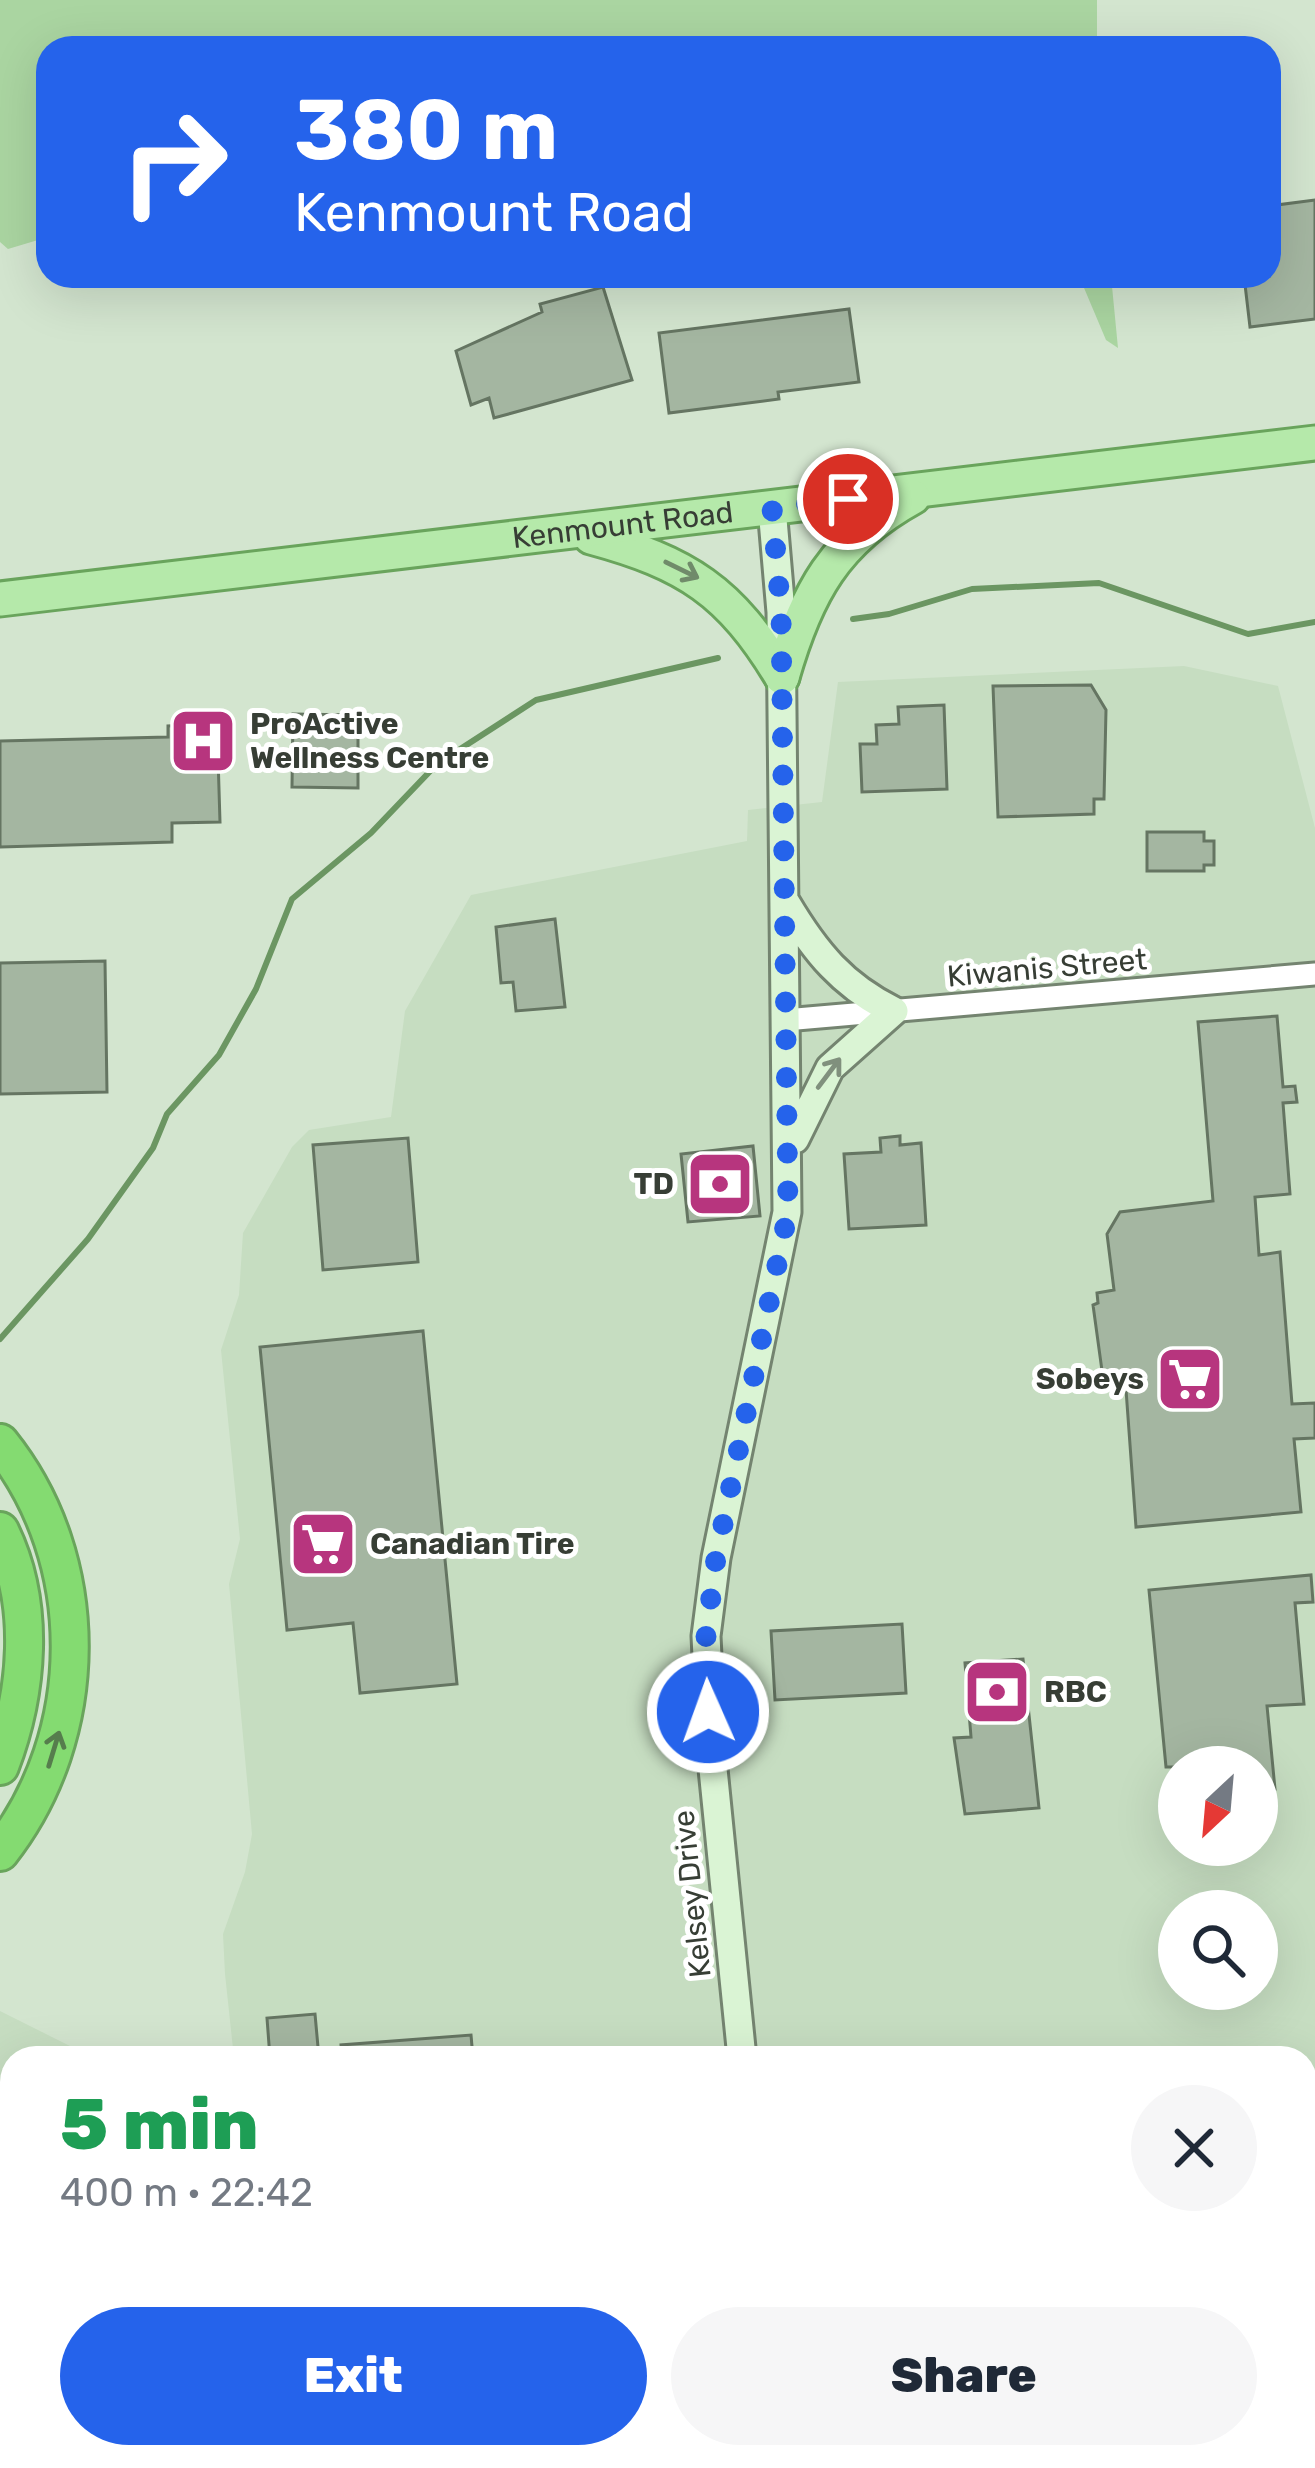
<!DOCTYPE html>
<html lang="en">
<head>
<meta charset="utf-8">
<style>
	body { margin:0; font-family:Rubik,sans-serif; background:#f6f6f7; color:#1f2937; height:100vh; display:flex; flex-direction:column; font-size:45px; white-space:nowrap }
	* { box-sizing:border-box; margin:0 }
	p { font-size:39px; color:#747a83 }
	.icon { flex:none; width:66px; height:66px; fill:none; stroke:currentColor; stroke-width:2; stroke-linecap:round; stroke-linejoin:round }
	.map { position:relative; flex:1; overflow:hidden }
	.details { position:absolute; left:0px; top:2046px; width:1317px; height:423px; display:flex; flex-direction:column; background:#fff; border-radius:36px 36px 0 0; box-shadow:0 12px 48px #0002 }
	.details>* { flex:none }
	.hud { position:absolute; left:36px; top:36px; width:1245px; height:252px; border-radius:36px; box-shadow:0 12px 48px #0002; background:#2563eb; color:#fff; overflow:hidden }
	.needle { width:78px; rotate:206deg }
	.buttons { position:absolute; left:1158px; top:1746px; display:grid; gap:24px }
	.buttons a { display:grid; place-items:center; width:120px; height:120px; border-radius:50%; background:#fff; box-shadow:0 12px 48px #0002; font-size:60px }
	.pin { position:absolute; display:grid; place-items:center; width:102px; height:102px; color:#fff; margin:-51px; border:6px solid #fff; border-radius:50%; box-shadow:0 3px 12px #0007 }
	.me { position:absolute; width:132px; margin:-66px; rotate:358deg; stroke-linejoin:round; filter:drop-shadow(0 0 9px #0008) }
	.turn { display:flex; align-items:center; gap:42px; height:252px; padding:0 60px; font-size:54px }
	.turn .icon { width:156px; height:156px; stroke-width:2.5 }
	.turn b { display:block; font-size:84px; line-height:102px }
	.round { display:grid; place-items:center; flex:none; width:126px; height:126px; border-radius:63px; background:#f6f6f7 }
	.summary { display:flex; align-items:center; justify-content:space-between; height:204px; padding:0 60px }
	h1 { font-size:72px; font-weight:800; line-height:90px; color:#1e9e55 }
	.action { display:flex; gap:24px; margin-top:auto; padding:24px 60px }
	.action a { flex:1; height:138px; border-radius:72px; background:#2563eb; color:#fff; font-size:48px; font-weight:800; line-height:138px; text-align:center }
	.action a+a { background:#f6f6f7; color:#1f2937 }
	.map>svg:first-child { display:block }
	.built { fill:#c6ddc1; fill-rule:evenodd }
	.green { fill:#aad5a1 }
	.lines { fill:none; stroke-linecap:round; stroke-linejoin:round }
	.stream { stroke:#6b9662; stroke-width:6 }
	.building { fill:#a4b6a1; stroke:#657562; stroke-width:3 }
	.minor-casing { stroke:#748470; stroke-width:27 }
	.secondary-casing { stroke:#748470; stroke-width:33 }
	.primary-casing { stroke:#69a45c; stroke-width:39 }
	.motorway-casing { stroke:#69a45c; stroke-width:42 }
	.minor { stroke:#fff; stroke-width:21 }
	.secondary { stroke:#daf4d4; stroke-width:27 }
	.primary { stroke:#b5e9aa; stroke-width:33 }
	.motorway { stroke:#84db71; stroke-width:36 }
	.oneway { stroke:#708b6a }
	.oneway2 { stroke:#80907d }
	.oneway3 { stroke:#567d4d }
	.route { stroke:#2563eb; stroke-width:21; stroke-dasharray:0 37.8 }
	.labels { text-anchor:middle; dominant-baseline:central; stroke-width:10; stroke-linejoin:round; paint-order:stroke }
	.street-label { font-size:30px; fill:#373e35; stroke:#fff }
	.poi-label { font-size:30px; font-weight:bold; fill:#373e35; stroke:#fff; text-anchor:start }
</style>
</head>
<body>
<div class="map">
<svg width="1315" height="2468" viewBox="0 0 1315 2468">
	<rect width="100%" height="100%" fill="#d3e5cf"/>
	<path class="built" d="M1184 666 1278 686 1315 828V2468H275L274 2457H1305V2058H234L225 1974 223 1934 245 1872 252 1834 229 1584 240 1539 221 1350 239 1295 243 1233 292 1147 309 1130 391 1117 405 1011 471 895 747 841 748 810 822 802 838 682ZM1179 1767H1257V1845H1179ZM1179 1911H1257V1989H1179Z
		M0 2011 94 2058H12V2457H165L167 2468H0Z"/>
	<path class="green" d="M0 0H1097V48H48V237L8 249 0 242Z
		M1079 276H1111L1118 348 1106 340Z"/>
	<g class="lines">
		<path class="stream" d="M853 619 889 614 972 589 1099 583 1248 634 1315 622
			M0 1339 88 1239 153 1148 167 1114 219 1055 256 989 292 899 371 833 437 764 536 700 718 658"/>
	</g>
	<path class="building" d="M1315 200V319L1250 327 1244 276H1269V206Z
		M603 287 632 380 494 418 489 398 471 405 456 351 542 312 540 304Z
		M849 309 859 382 778 392 779 399 669 413 659 333Z
		M1091 685 1106 710 1104 799H1094V814L998 817 993 686Z
		M944 705 947 789 862 792 860 744H877L876 725 899 724 898 707Z
		M293 714 358 715V788L292 787Z
		M217 724 220 822 172 823V842L0 847V741L168 737V726Z
		M1147 832H1204V841H1214V865H1204V871H1147Z
		M555 919 565 1007 516 1011 513 982 501 983 496 927Z
		M105 961 107 1092 0 1094V963Z
		M1277 1016 1283 1087 1295 1086 1297 1102 1283 1103 1290 1194 1255 1197 1259 1255 1280 1252 1292 1404 1315 1403V1438L1294 1439 1301 1512 1136 1527 1125 1376 1103 1378 1093 1305 1098 1303 1097 1293 1114 1290 1107 1234 1120 1212 1213 1201 1198 1022Z
		M900 1136V1145L921 1143 926 1225 849 1229 844 1154 881 1152 880 1138Z
		M408 1138 418 1262 323 1270 313 1145Z
		M753 1146 760 1216 688 1222 681 1154Z
		M423 1331 457 1684 360 1693 353 1623 287 1630 260 1347Z
		M1311 1575 1313 1602 1295 1603 1304 1704 1267 1706 1275 1789 1257 1790V1767H1166L1149 1590Z
		M902 1624 906 1693 775 1700 771 1631Z
		M1023 1659 1039 1808 965 1814 954 1738 971 1737 965 1663Z
		M315 2014 319 2058H270L267 2018Z
		M471 2035 473 2058H342L341 2045Z"/>
	<g class="lines">
		<g class="minor-casing">
			<path id="minor" d="M785 1020 1315 974"/>
		</g>
		<g class="secondary-casing">
			<path id="secondary" d="M786 903C815 952 843 986 894 1011L830 1068 795 1139
				M742 2058 712 1759 706 1636 716 1558 787 1212 781 612 772 508
				M712 2468 719 2457"/>
		</g>
		<g class="primary-casing">
			<g id="primary">
				<path d="M591 537C687 563 730 591 782 677"/>
				<path id="s1" d="M0 599 1315 443"/>
				<path d="M782 677C806 593 835 540 913 497"/>
			</g>
		</g>
		<g class="motorway-casing">
			<path id="motorway" d="M0 1443C94 1560 92 1735 0 1852
				M0 1531C36 1604 28 1693 0 1766"/>
		</g>
		<use href="#minor" class="minor"/>
		<use href="#secondary" class="secondary"/>
		<use href="#primary" class="primary"/>
		<use href="#motorway" class="motorway"/>
	</g>
	<defs><path id="oneway-shaft" d="M-6 0H5M1.5-3L5.5 0L1.5 3" fill="none" stroke-width="1.6" stroke-linecap="round" stroke-linejoin="round" transform="scale(3)"/></defs>
	<use class="oneway" href="#oneway-shaft" transform="translate(682 570) rotate(26)"/>
	<use class="oneway2" href="#oneway-shaft" transform="translate(829 1073) rotate(-53)"/>
	<use class="oneway3" href="#oneway-shaft" transform="translate(54 1749) rotate(-73)"/>
	<g class="lines">
		<path class="route" d="M708 1712 706 1636 716 1558 788 1212 781 612 772 508 848 499"/>
	</g>
	<defs>
		<g id="hospital-square" transform="scale(3.45)"><rect x="-9" y="-9" width="18" height="18" rx="4" fill="#b7357e" stroke="#fff"/><path d="M-5-5h3v3.5h4V-5h3V5h-3V1.5h-4V5h-3Z" fill="#fff"/></g>
		<g id="bank-square" transform="scale(3.45)"><rect x="-9" y="-9" width="18" height="18" rx="4" fill="#b7357e" stroke="#fff"/><path d="M-6-4H6V4H-6ZM0-2.3a2.3 2.3 0 1 0 0 4.6a2.3 2.3 0 1 0 0-4.6Z" fill="#fff"/></g>
		<g id="supermarket-square" transform="scale(3.45)"><rect x="-9" y="-9" width="18" height="18" rx="4" fill="#b7357e" stroke="#fff"/><path d="M-6-5.5h2.5l.6 2H6L4.5 2H-2.5L-4.4-4H-6ZM-1.5 3.2a1.3 1.3 0 1 0 .1 0ZM3 3.2a1.3 1.3 0 1 0 .1 0Z" fill="#fff"/></g>
	</defs>
	<g fill-rule="evenodd">
		<use href="#hospital-square" x="203" y="741"/>
		<use href="#bank-square" x="720" y="1184"/>
		<use href="#supermarket-square" x="1190" y="1379"/>
		<use href="#supermarket-square" x="323" y="1544"/>
		<use href="#bank-square" x="997" y="1692"/>
	</g>
	<g class="labels">
		<g class="street-label">
			<text stroke="none"><textPath href="#s1" startOffset="627">Kenmount Road</textPath></text>
			<text transform="translate(1047 968) rotate(-5)">Kiwanis Street</text>
			<text transform="translate(692 1894) rotate(-96)">Kelsey Drive</text>
		</g>
		<g class="poi-label">
			<text x="250" y="724">ProActive<tspan x="250" dy="34">Wellness Centre</tspan></text>
			<text x="674" y="1184" text-anchor="end">TD</text>
			<text x="1144" y="1379" text-anchor="end">Sobeys</text>
			<text x="370" y="1544">Canadian Tire</text>
			<text x="1044" y="1692">RBC</text>
		</g>
	</g>
</svg>
<div class="buttons">
<a><svg class="needle" viewBox="-14 -14 28 28"><path d="M0-13l5 13h-10z" fill="#e53935"/><path d="M0 13l5-13h-10z" fill="#747a83"/></svg></a>
<a><svg class="icon" aria-label="search" viewBox="0 0 24 24"><circle cx="10" cy="10" r="6"/><path d="M15 15l6 6"/></svg></a>
</div>
<div class="pin" style="left:848px;top:499px;background:#d93025"><svg class="icon" aria-label="arrive" viewBox="0 0 24 24"><path d="M6 21V4h12l-3 4 3 4H6"/></svg></div>
<svg class="me" style="left:708px;top:1712px" viewBox="-20 -20 40 40"><circle r="17" fill="#2563eb" stroke="#fff" stroke-width="3"/><path d="M0-11L8 9 0 5-8 9z" fill="#fff"/></svg>
<div class="hud">
<div class="turn"><svg class="icon" aria-label="right" viewBox="0 0 24 24"><path d="M7 20v-9h11M14 6l5 5-5 5"/></svg><div><b>380 m</b>Kenmount Road</div></div>
</div>
<section class="details">
<div class="summary"><div><h1>5 min</h1><p>400 m · 22:42</p></div><a class="round"><svg class="icon" aria-label="close" viewBox="0 0 24 24"><path d="M6 6l12 12M18 6L6 18"/></svg></a></div>
<div class="action"><a>Exit</a><a>Share</a></div>
</section>
</div>
</body>
</html>
